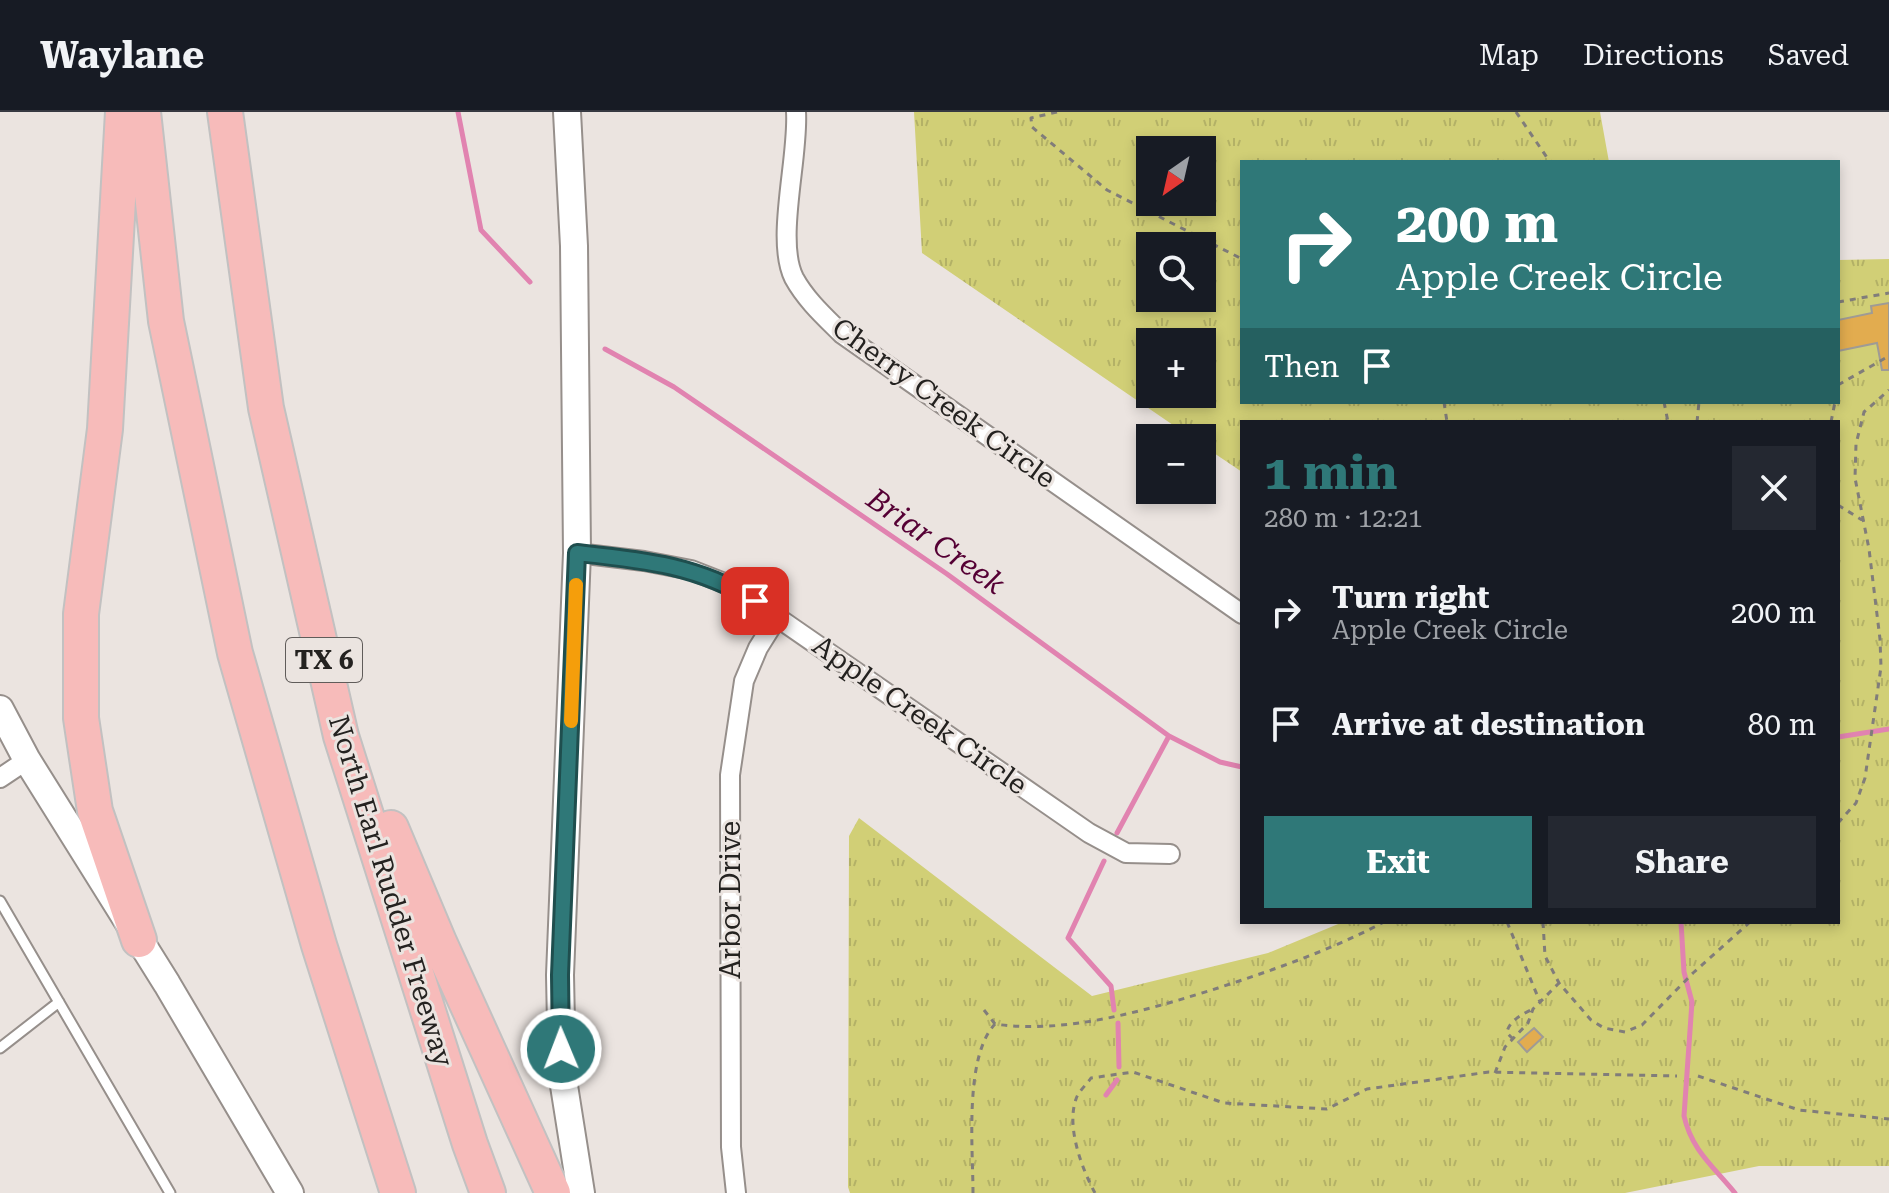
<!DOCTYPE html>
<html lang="en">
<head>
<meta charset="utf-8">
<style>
	body { margin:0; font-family:"Roboto Serif",serif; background:#242831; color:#f1f3f6; height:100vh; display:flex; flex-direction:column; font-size:30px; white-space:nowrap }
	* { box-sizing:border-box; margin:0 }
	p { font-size:26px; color:#9ea1a6 }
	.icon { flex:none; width:44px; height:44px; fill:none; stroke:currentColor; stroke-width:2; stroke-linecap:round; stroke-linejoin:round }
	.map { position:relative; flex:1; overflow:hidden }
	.panel { position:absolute; left:1240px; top:308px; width:600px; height:504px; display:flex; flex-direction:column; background:#171b24; border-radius:0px; box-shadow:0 4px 12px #0003 }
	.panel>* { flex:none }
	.guide { position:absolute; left:1240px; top:48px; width:600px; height:244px; border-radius:0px; box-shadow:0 4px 12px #0003; background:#2f7878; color:#fff; overflow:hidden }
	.needle { width:52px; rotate:214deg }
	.tools { position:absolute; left:1136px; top:24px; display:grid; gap:16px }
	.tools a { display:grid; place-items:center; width:80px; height:80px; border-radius:0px; background:#171b24; box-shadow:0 4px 12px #0003; font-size:40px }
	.pin { position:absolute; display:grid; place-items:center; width:68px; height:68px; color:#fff; margin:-34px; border-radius:16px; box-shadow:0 4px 12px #0006 }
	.me { position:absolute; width:88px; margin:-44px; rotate:359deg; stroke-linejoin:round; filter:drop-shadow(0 0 6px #0008) }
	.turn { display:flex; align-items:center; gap:28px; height:168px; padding:0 24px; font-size:36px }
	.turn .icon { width:104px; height:104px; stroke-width:2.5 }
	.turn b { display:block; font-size:56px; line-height:68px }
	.then { display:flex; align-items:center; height:76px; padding:0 24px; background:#0003; gap:16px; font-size:30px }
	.round { display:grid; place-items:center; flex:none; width:84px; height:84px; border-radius:0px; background:#242831 }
	.overview { display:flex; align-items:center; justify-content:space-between; height:136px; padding:0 24px }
	h1 { font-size:48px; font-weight:700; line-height:60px; color:#2f7878 }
	.button { display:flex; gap:16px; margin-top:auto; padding:16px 24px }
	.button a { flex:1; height:92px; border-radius:0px; background:#2f7878; color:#fff; font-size:32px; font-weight:700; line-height:92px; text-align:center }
	.button a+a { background:#242831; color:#f1f3f6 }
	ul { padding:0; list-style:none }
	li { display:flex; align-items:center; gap:24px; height:112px; padding:0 24px }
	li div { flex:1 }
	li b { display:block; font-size:30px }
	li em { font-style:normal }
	header { display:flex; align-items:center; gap:48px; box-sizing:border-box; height:112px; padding:0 40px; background:#171b24; border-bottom:2px solid #363941 }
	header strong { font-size:38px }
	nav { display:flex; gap:44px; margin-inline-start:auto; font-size:28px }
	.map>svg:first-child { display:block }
	.grass { fill:url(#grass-tufts); fill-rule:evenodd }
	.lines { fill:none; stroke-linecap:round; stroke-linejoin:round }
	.stream { stroke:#e183b0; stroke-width:5 }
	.building { fill:#e2ac4f; stroke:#9f9b95; stroke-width:2 }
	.lane-casing { stroke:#968f8b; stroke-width:13 }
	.street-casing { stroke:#968f8b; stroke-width:22 }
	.secondary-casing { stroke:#968f8b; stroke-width:30 }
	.highway-casing { stroke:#c2c1c1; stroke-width:38 }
	.path { stroke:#817d7a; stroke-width:3; stroke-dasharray:6 6; stroke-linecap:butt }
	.lane { stroke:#fff; stroke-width:9 }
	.street { stroke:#fff; stroke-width:18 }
	.secondary { stroke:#fff; stroke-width:26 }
	.highway { stroke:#f7bbba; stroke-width:34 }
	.route-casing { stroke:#1f4e4e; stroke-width:20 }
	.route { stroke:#2f7878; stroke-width:14 }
	.slow { stroke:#f59e0b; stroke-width:14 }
	.labels { text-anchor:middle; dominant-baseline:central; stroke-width:6; stroke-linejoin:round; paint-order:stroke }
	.shield { fill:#ebe4e0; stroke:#605c5a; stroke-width:2 }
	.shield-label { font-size:26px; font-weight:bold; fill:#242220 }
	.street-label { font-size:28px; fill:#242220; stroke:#ebe4e0 }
	.water-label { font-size:30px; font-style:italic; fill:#550034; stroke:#ebe4e0 }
</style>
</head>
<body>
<header>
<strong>Waylane</strong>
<nav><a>Map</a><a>Directions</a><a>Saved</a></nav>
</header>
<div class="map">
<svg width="1889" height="1081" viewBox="0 0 1889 1081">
	<defs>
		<pattern id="grass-tufts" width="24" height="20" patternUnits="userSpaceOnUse" patternTransform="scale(2)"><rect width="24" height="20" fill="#d1cf76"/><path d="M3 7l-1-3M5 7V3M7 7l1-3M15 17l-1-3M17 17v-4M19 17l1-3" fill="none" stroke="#b3b166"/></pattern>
	</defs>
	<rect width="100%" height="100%" fill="#ebe4e0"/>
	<path class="grass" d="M914 0H1600L1609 50H1242V290H1838V148L1889 147V1054H1759L1625 1081H850L848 1075 849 724 859 706 1092 884 1268 841 1343 810H1838V310H1242V360L1202 333V326H1192L922 141ZM1150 38H1202V90H1150ZM1150 134H1202V186H1150ZM1150 230H1202V282H1150Z"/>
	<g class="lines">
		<path class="stream" d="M458 0 481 118 530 170
			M605 237 674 275 947 462 1169 624 1220 650 1242 655
			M1838 625 1889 617
			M1117 721 1169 624
			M1104 749 1068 826 1111 874 1114 898
			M1681 810 1684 860 1692 890 1684 1004C1692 1039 1714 1055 1735 1081
			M1118 911 1119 955
			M1106 983 1117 968"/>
	</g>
	<path class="building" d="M1889 191V258H1882L1877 231 1838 239V208L1872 201 1871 194Z
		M1534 916 1543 925 1527 940 1518 930Z"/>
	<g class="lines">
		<g class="lane-casing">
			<path id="lane" d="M0 789 170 1081
				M0 936 59 890"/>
		</g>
		<g class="street-casing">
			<path id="street" d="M796 0C799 45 775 128 794 166 806 188 825 205 842 222L1242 502
				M577 441 644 449 691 458 732 474 1089 721 1126 741 1170 742
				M0 666 27 648
				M736 1081 731 1035 730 663 744 569 758 536 778 504"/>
		</g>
		<g class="secondary-casing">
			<path id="secondary" d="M567 0 574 134 577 441 560 863 562 961 581 1081
				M0 597 27 648 167 872 290 1081"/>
		</g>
		<g class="highway-casing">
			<path id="highway" d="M123 0 105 317 81 502V606L95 699 139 828
				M143 0 166 209 235 541 319 833 398 1081
				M225 0 266 296 341 624 470 1032 488 1081
				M391 716 439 830 553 1081"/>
		</g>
		<path class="path" d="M1057 0 1031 6 1032 15 1107 78 1242 147
			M1516 0 1550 50
			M1838 190 1889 181
			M1838 273 1889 244
			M1444 290 1447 310
			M1664 290 1668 310
			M1697 310 1699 290
			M1831 310 1835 290
			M1838 393 1862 408
			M1838 711 1856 691 1865 666 1881 555 1880 527 1869 437 1855 366 1856 332 1864 300 1889 278
			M1507 810 1540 890
			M1543 810 1545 844 1559 871 1591 908 1604 916 1625 920 1642 913 1693 861 1750 810
			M984 898 995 912
			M1513 927 1507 921C1508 909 1523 902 1533 897
			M1495 961 1505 935 1528 911 1533 897 1559 871
			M1698 964 1799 998 1889 1007
			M973 1081C973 1036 964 945 995 912 1066 923 1151 897 1218 876 1276 857 1331 838 1384 810
			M1095 1081C1082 1057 1066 1015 1076 987 1078 980 1087 972 1091 966L1133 960 1224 991 1327 997 1367 977 1489 960 1677 964"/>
		<use href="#lane" class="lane"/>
		<use href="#street" class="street"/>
		<use href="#secondary" class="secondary"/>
		<use href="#highway" class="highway"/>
	</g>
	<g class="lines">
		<g class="route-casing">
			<path id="route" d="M561 937 560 863 577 441C642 448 698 453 755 489"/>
		</g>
		<use href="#route" class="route"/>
		<path class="slow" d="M571 609 576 473"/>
	</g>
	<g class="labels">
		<rect class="shield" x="286" y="526" width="76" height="44" rx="6"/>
		<g class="shield-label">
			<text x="324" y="548">TX 6</text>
		</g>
		<g class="street-label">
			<text transform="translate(944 291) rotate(36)">Cherry Creek Circle</text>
			<text transform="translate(920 603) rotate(35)">Apple Creek Circle</text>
			<text transform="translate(391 779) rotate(73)">North Earl Rudder Freeway</text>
			<text transform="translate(730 788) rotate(-90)">Arbor Drive</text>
		</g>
		<g class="water-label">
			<text transform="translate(936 429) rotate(35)">Briar Creek</text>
		</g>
	</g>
</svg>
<div class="tools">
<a><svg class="needle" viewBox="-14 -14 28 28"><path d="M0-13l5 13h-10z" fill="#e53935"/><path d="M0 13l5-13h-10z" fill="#9ea1a6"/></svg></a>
<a><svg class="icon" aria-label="search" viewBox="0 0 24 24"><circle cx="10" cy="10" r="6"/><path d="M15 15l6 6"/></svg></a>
<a>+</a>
<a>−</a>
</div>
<div class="pin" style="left:755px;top:489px;background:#d93025"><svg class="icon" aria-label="arrive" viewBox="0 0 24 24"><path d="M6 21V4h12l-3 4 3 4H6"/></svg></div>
<svg class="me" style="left:561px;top:937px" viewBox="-20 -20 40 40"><circle r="17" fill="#2f7878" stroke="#fff" stroke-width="3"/><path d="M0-11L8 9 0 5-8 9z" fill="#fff"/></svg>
<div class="guide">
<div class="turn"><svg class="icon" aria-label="right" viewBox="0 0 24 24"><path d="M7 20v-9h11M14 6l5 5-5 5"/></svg><div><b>200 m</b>Apple Creek Circle</div></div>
<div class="then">Then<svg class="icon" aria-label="arrive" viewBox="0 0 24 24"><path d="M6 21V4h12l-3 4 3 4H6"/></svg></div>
</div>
<section class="panel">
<div class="overview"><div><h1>1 min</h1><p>280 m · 12:21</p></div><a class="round"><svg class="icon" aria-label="close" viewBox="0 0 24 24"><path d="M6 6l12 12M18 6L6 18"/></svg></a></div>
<ul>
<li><svg class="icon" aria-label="right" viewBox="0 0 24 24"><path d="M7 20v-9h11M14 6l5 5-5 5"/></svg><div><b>Turn right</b><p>Apple Creek Circle</p></div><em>200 m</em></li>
<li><svg class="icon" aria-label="arrive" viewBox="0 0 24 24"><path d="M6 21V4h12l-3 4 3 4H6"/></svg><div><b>Arrive at destination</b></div><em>80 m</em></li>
</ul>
<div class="button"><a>Exit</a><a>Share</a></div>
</section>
</div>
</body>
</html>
